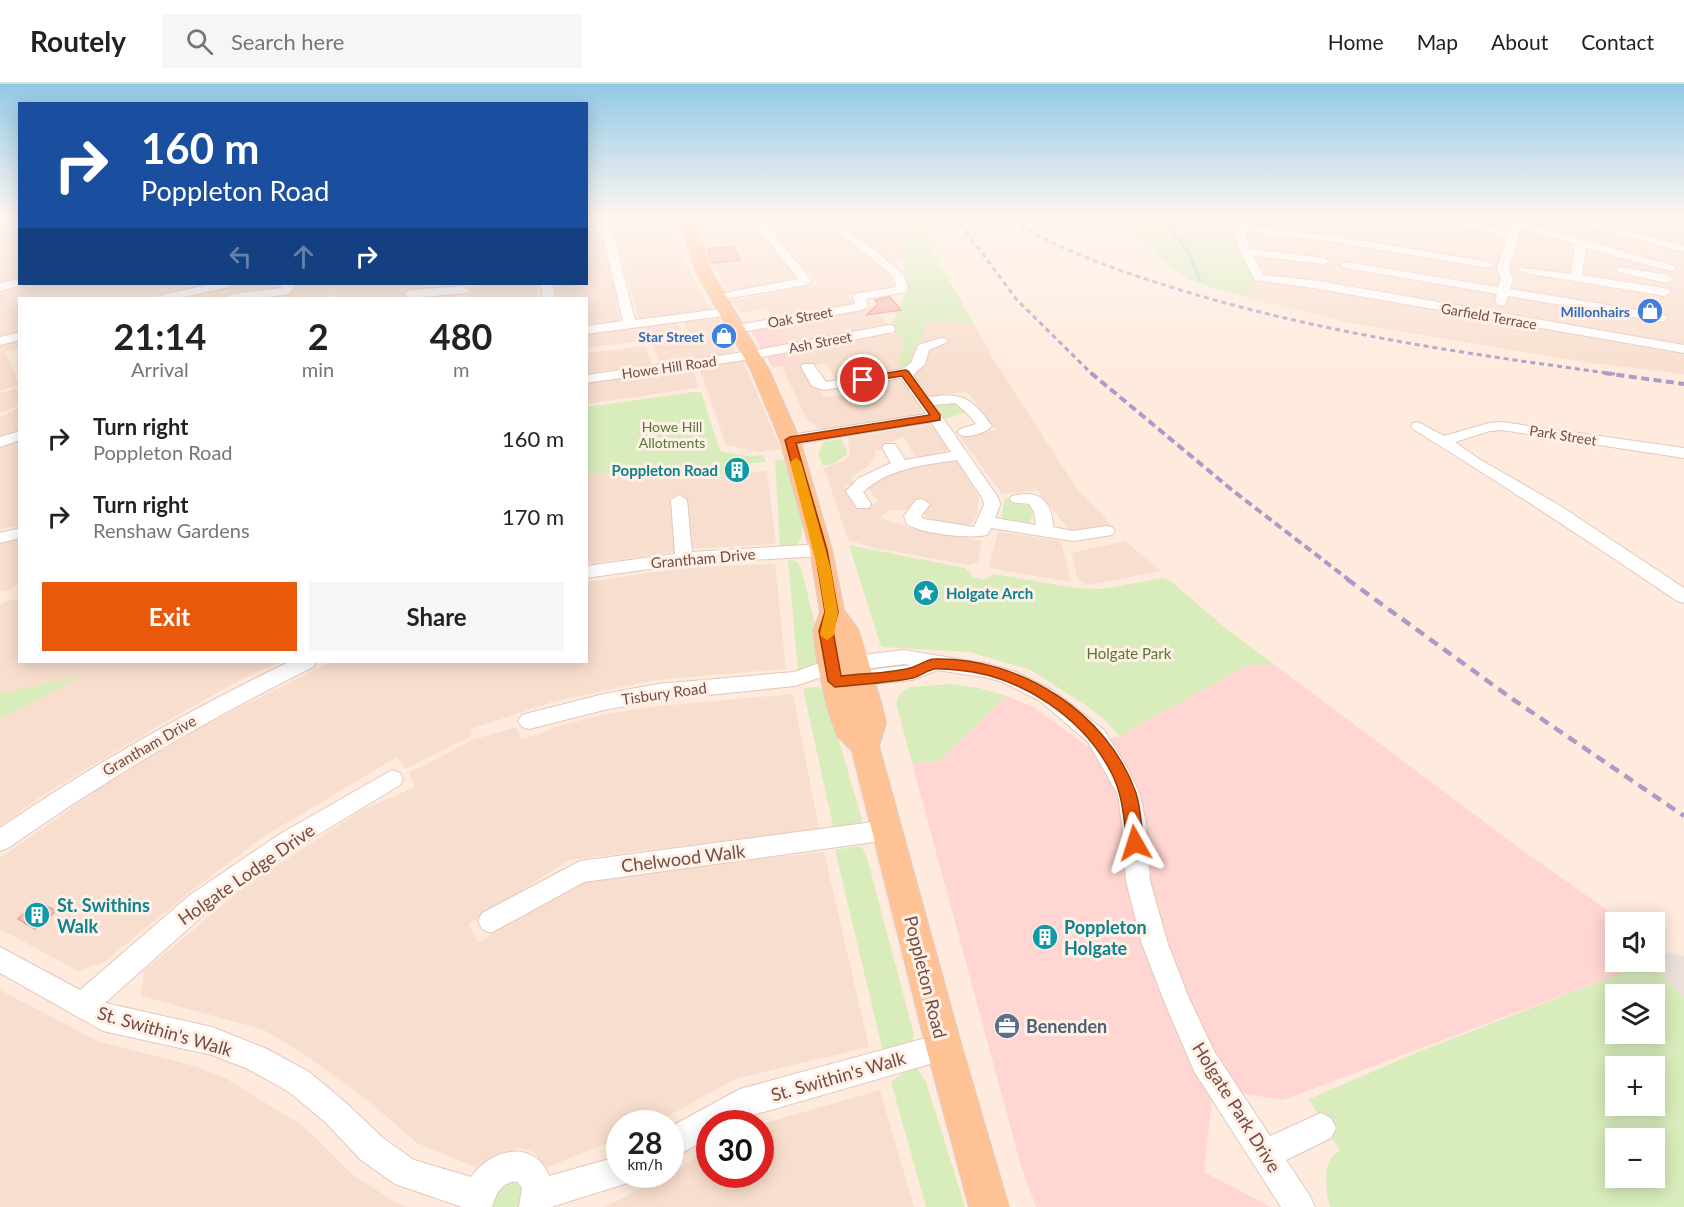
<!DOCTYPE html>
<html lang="en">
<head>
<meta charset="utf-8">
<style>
	body { margin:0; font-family:Lato,sans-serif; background:#f6f6f6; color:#222; height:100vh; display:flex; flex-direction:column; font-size:22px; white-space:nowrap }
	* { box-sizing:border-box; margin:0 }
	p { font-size:20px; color:#767676 }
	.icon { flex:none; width:33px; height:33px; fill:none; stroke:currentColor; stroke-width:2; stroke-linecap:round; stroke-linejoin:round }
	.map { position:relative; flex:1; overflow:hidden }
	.side { position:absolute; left:18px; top:213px; width:570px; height:366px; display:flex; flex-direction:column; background:#fff; border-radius:0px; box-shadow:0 3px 15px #0003 }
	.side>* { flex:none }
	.guide { position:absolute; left:18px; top:18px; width:570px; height:183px; border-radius:0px; box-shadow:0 3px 15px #0003; background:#1a4fa0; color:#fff; overflow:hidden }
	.controls { position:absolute; left:1605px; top:828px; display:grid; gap:12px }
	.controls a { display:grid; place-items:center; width:60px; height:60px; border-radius:0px; background:#fff; box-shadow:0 3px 15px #0003; font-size:30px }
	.speed { position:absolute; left:606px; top:1026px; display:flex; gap:12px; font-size:30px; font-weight:700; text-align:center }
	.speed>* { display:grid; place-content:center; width:78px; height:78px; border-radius:50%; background:#fff; box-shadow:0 3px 15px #0003; line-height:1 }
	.speed small { font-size:15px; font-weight:400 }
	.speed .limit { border:9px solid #d22; background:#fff; color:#111 }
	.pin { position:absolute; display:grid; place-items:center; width:51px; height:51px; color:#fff; margin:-26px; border:3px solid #fff; border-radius:50%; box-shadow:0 2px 6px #0007 }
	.me { position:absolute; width:66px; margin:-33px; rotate:354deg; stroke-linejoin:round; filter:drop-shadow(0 0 4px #0008) }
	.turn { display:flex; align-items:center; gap:21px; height:126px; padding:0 24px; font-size:27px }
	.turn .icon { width:78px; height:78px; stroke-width:2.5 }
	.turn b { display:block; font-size:42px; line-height:51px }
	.lanes { display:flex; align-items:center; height:57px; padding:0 24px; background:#0003; justify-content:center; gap:30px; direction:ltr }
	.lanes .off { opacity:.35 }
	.eta { display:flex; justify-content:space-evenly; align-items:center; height:102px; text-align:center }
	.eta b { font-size:36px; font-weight:700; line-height:42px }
	.button { display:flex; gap:12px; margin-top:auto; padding:12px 24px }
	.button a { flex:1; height:69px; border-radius:0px; background:#ea580c; color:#fff; font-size:24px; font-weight:700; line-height:69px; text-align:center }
	.button a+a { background:#f6f6f6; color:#222 }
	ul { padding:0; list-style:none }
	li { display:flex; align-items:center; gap:18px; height:78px; padding:0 24px }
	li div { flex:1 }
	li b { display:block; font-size:22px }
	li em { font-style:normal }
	header { display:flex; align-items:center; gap:36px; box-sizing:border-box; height:84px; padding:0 30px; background:#fff; border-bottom:2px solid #e0e0e0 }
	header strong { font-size:28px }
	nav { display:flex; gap:33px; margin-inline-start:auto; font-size:21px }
	.search { width:420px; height:54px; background:#f6f6f6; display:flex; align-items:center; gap:15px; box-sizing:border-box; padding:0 21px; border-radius:0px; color:#767676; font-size:22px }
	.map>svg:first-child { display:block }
	.residential { fill:#f8dece }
	.commercial { fill:#ffd6d1 }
	.industrial { fill:#ebdfda }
	.green { fill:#d9ecbb; fill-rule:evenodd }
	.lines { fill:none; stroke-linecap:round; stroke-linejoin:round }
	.stream { stroke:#96dbd9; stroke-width:3 }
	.building { fill:#f6c1b3; stroke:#eaa292; stroke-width:1.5 }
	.minor-casing { stroke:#e4c7bc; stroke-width:2 }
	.major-casing { stroke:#dbd0ce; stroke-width:2 }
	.minor { fill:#fff; fill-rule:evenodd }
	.major { fill:#ffc294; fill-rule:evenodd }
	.rail-far2 { stroke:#ab9cc7; stroke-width:3; stroke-dasharray:5 4; stroke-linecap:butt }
	.rail-far1 { stroke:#ab9cc7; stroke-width:4; stroke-dasharray:8 4.5; stroke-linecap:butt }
	.rail { stroke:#ab9cc7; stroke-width:4.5; stroke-dasharray:10 7; stroke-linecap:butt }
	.route { fill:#ea580c; stroke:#983908; stroke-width:1.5 }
	.slow { fill:#f59e0b }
	.labels { text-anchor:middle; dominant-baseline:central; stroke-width:6; stroke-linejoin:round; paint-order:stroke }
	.far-shop-label { font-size:14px; font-weight:bold; fill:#366cbe; stroke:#fff0e6; text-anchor:end }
	.far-street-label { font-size:14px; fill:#754c44; stroke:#fff0e6 }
	.far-park-label { font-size:14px; fill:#577739; stroke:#fff0e6 }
	.culture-label { font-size:15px; font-weight:bold; fill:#0d838f; stroke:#fff0e6; text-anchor:end }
	.street-label { font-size:15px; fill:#754c44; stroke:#fff0e6 }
	.park-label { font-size:15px; fill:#577739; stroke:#fff0e6 }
	.near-street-label { font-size:18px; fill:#754c44; stroke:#fff0e6 }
	.near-culture-label { font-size:18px; font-weight:bold; fill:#0d838f; stroke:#fff0e6; text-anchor:start }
	.near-service-label { font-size:18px; font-weight:bold; fill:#4e5e75; stroke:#fff0e6; text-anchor:start }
</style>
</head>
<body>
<header>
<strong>Routely</strong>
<div class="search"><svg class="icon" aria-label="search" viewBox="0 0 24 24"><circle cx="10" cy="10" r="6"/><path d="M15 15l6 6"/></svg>Search here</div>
<nav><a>Home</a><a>Map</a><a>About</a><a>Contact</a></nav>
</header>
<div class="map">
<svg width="1684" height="1123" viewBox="0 0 1684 1123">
	<rect width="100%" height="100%" fill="#feebdd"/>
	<path class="residential" d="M0 133H19L18 147 20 151 19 195 0 200V164L3 162 0 161Z
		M653 133H672L678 161 688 185 711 226 639 236 614 144Z
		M710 133H749L798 194 795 197 735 208 729 207 712 179 697 135Z
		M763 133H818L883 185 892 195 893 203 847 211 855 220 773 234 767 224 740 229 732 217 818 200Z
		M831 133H897L904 176 889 178Z
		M1230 133H1684V290L1591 279 1345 238 1248 214 1253 195 1236 155 1177 152 1164 138 1232 141Z
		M598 149 608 176 620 238 587 242 586 214H556L555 200H586L587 152Z
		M28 200H212L149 214H20L19 248 0 253V206Z
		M235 200H460L453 214H342L332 210 321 214H187Z
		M475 200H537L538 214H468Z
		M873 223 889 242 790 260 776 241Z
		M718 234 735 268 659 280 652 258 689 253 685 238Z
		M927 237 974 240 995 278 1076 403 1112 441 1070 447 1037 406 1002 410 960 353 996 346 967 308 929 312 913 290 903 285 836 296 826 280 803 282 824 313 871 308 869 302 881 296 896 294 901 296 922 324 920 331 822 347 806 335 782 282 799 277 791 267 894 248 904 258 899 278 914 259 921 257Z
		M677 238 683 251 587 264 586 250Z
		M19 255V264L6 268 19 301 0 307V260Z
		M646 262 652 280 587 289V269Z
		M743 277 781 365 759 368 726 361 699 283Z
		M691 284 699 302 696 304 587 320V299Z
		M19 304V321L0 330V309Z
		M19 324V349L0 355V333Z
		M927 341 934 343 948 365 944 368 916 374 903 353 885 361 880 367 876 366 875 373 869 381 851 394 855 400 845 402 860 426 879 418 866 402 905 382 957 377 979 414 977 431 972 439 959 443 926 434 924 427 932 419 919 415 907 426H890L880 434 914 445 982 457 978 478 968 481 874 464 848 456 824 384 843 377 850 371 848 354Z
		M19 357V442L0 445V363Z
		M767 387 776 460 689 465 682 411 670 413 677 468 587 480 586 389 726 390Z
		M998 448 1061 457 1071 498 994 485 989 482Z
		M19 455V500L10 506 0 507V458Z
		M1125 457 1161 487 1087 501 1077 494 1072 469Z
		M775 480 786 585 655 596 556 617 471 645 472 652 405 685 397 673 263 753 195 804 104 878 78 887 0 845V774L121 689 190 648 331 578H586L587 498 691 483Z
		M19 514 20 578H281L240 596 158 642 41 712 0 742V634L84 591 0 610V522L4 518Z
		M793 610 819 745 569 776 469 840 478 859 568 801 587 794 824 768 869 963 735 995 656 1039 620 1040 619 1054 545 1084 534 1068 519 1064 475 1083 417 1059 367 1016 305 971 264 946 141 912 144 887 245 802 362 726 415 703 409 689 475 655 517 643 521 655 540 650 551 644 605 630 659 622Z
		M0 906 100 958 194 982 227 995 295 1037 311 1049 352 1090 398 1120 407 1123H0Z
		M880 1006 914 1123H604L670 1090 709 1065 710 1090H760L761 1040Z"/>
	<path class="commercial" d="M776 241 790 260 761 265 750 246Z
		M791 267 799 277 782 282 772 283 766 271Z
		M1274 580 1522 766 1624 838H1616V878H1651L1283 1016 1213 1005 1204 1088 1271 1123H1036L1021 1082 912 679 939 677 1007 612 1033 623 1087 662 1119 652 1248 581Z"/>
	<path class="industrial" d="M1666 868 1684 872V913L1650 878H1654Z"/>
	<path class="green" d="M897 133H924L930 162 974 240 927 237 921 257 914 259 910 282 903 285 899 278 904 258 890 243 907 206Z
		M1094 133H1230L1232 141 1165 138 1177 152 1236 155 1253 195 1248 214 1189 196 1162 176 1145 158Z
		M1602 133H1672L1684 136V154Z
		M693 308H701L720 367 746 372 763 371 766 378 725 381 726 390 587 389V323Z
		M956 317 968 326 966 329 943 335 935 322 938 319Z
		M841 355 847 366 846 371 833 380 823 382 818 370 824 358Z
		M775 376H784C789 391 806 440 801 454 798 463 788 463 780 462Z
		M1005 414H1009L1016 420 1033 422C1034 447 1015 446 1001 432Z
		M849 461 965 484 973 493 984 496 994 490 1076 504 1103 505 1162 494 1169 496 1229 547 1274 580 1248 581 1119 652 1105 636 1088 623 1031 586 970 568 883 563 880 560Z
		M788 476 796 477 801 483 822 570 814 584 798 587Z
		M87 590 0 634V610Z
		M950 600 979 604 1007 612 939 677 912 679 896 620 899 610 910 603Z
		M811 603H819L825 608 862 736 859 741 834 746 803 605Z
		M857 762 862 764 866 770 914 951 911 959 883 968 835 766Z
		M1650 878 1684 913V1123H1330C1326 1111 1323 1084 1332 1073 1334 1070 1338 1069 1340 1067L1309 1015 1418 968ZM1616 910H1654V950H1616ZM1616 982H1654V1022H1616ZM1616 1054H1654V1094H1616Z
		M911 983 918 986 926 998 965 1123H926L891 998Z
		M515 1097 522 1104 521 1123H487L497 1101Z"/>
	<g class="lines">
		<path class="stream" d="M1159 133 1187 166 1200 196"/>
	</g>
	<path class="building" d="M734 162 740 176 712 179 707 165Z
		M890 213 901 226 867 231 878 220 875 216Z
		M38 818 56 827 35 845 18 835Z"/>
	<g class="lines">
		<g class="minor-casing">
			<path id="minor" d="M632 133H647L612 145 635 236 727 224 731 225 733 228 731 231 586 250V242L623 237 602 148 586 152V145Z
				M683 133H701L696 136H683Z
				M750 133H760L812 197 806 201 714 217V211L798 195Z
				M820 133H831L904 190 908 205 906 208 866 215 868 222 862 226 737 249 732 248 731 245 732 242 737 241 855 220 853 213 855 210 896 203 894 193Z
				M1230 133H1240L1243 141 1335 152 1488 178 1494 181 1488 184 1335 158 1245 148 1251 165 1324 174 1330 177 1324 180 1254 172 1263 191 1319 197 1684 261V269L1319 205 1255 196 1240 168Z
				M1425 133H1443L1509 147 1514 142 1516 133H1526L1525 139 1674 182 1676 184 1670 187 1586 164 1582 191 1669 205 1671 208 1665 212 1525 189 1519 186 1521 184 1571 190 1575 160 1523 145 1520 147 1509 185 1513 194 1510 205 1662 230 1668 234 1662 238 1508 212 1505 221 1501 222 1495 218 1497 210 1346 184 1340 181 1346 178 1498 203 1501 194 1497 185 1507 153 1430 136Z
				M1556 133H1571L1684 162V168Z
				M1622 183 1667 191 1673 195 1667 199 1618 188V184Z
				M20 195V200L24 201 0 207V199Z
				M212 200H231L229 203 179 214H160L162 211Z
				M280 200H292L294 203 289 210 285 211 256 214H226L232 210 281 204Z
				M541 200H553L555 214H543Z
				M464 202 470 206 468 209 410 214 404 210 410 206Z
				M889 241 894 242 895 245 894 248 751 275 586 299V291L751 267Z
				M20 248V256L0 261V253Z
				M941 254 946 255 948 258 929 266 925 280 913 291 929 313C963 308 972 314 992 342 986 349 969 354 960 351L957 348 960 345 976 340 966 328 955 319 934 321 999 415 1000 421 995 434 1036 441 1034 428 1029 420 1012 418 1010 415 1012 412C1039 405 1052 416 1053 443L1073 447 1106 442 1112 443 1115 447 1112 451 1073 457 991 444 987 451C970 455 922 450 907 440L904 432 916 416 922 415 930 420 921 432 924 435 974 443 984 421 983 415 957 376C923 381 889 384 863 408L871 420 869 424H857L846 407 859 394 891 379 882 363 885 360H895L905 376 951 368 931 338 790 361 782 356 790 351 926 330 901 294 824 306 812 302 801 283 803 280H813L826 298 902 285 911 279 918 261Z
				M1418 338 1444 352 1489 339 1502 338 1684 364V374L1502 346 1490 347 1455 358 1479 375 1559 421 1684 504V519L1677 517C1590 458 1502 400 1413 345L1411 342 1413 339Z
				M20 347V356L0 363V353Z
				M679 411 687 416 692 468 821 460 827 462 830 466 827 470 821 472 684 480 586 494V482L675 470 671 416Z
				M20 444V454L0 459V449Z
				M904 566 988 580 1016 588 1054 607 1104 646 1128 685 1140 711 1146 740 1150 797 1168 860 1188 912 1214 967 1270 1052 1321 1029 1331 1034 1336 1044 1331 1054 1286 1076 1310 1112 1315 1123H1281L1194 987 1164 917 1142 860 1126 797 1122 740 1118 711 1088 658 1040 617 1002 598 988 594 938 586 912 596 846 603 839 601 836 596 839 591 846 589 911 581 904 580 833 589 795 602 658 616 604 626 529 645 522 643 518 637 522 631 529 629 604 610 658 600 794 588 831 575Z
				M289 578H316L313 583C206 636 105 696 8 764L0 767V744C92 681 189 626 289 578Z
				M392 686 400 689 403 695 400 701 296 764 208 827 105 919 212 943 267 965 309 988 345 1018 383 1054 414 1076 471 1093C490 1065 534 1054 549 1092L620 1072V1090H634L631 1098 551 1123H519L522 1104 518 1098C502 1096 496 1110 492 1123H462L395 1100 361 1076 325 1038 289 1008 248 985 212 971 103 947 0 889V863L80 906 190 811 280 750Z
				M888 736 896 739 900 746 896 753 888 756 584 798 491 849 482 845 478 837 482 829 580 777Z
				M944 949 954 953 958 963 954 973 746 1033 734 1040H710V1054L670 1075V1043L740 1005Z"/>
		</g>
		<g class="major-casing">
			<path id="major" d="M679 133H693L712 188 769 286 800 356 832 466 844 526 858 545 881 618 886 639 879 662 962 963 1009 1123H969L926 963 852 667 837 652 827 623 818 582 813 547 820 528 810 466 780 356 751 286 696 188Z"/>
		</g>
		<use href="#minor" class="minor"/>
		<use href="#major" class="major"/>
		<path class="rail-far2" d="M955 133 1017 216 1092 290
			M1004 133C1064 169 1130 191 1197 211 1334 251 1474 271 1615 290"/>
		<path class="rail-far1" d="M1091 289 1232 406 1349 496
			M1604 289 1684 300"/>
		<path class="rail" d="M1347 495 1511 614 1684 732"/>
	</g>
	<linearGradient id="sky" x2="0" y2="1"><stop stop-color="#92c9e7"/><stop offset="0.46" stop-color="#fff6f0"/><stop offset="1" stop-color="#fff6f0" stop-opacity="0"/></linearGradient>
	<rect width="1684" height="290" fill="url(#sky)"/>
	<path class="route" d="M905 286 908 287 940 331V336L796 359 827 466 838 528 833 547 841 592C863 589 888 590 910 584 919 582 926 575 935 575 1020 573 1108 629 1136 709 1141 724 1141 743 1144 759L1141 764 1135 766 1129 764 1127 759C1124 736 1123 713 1113 692 1085 634 1020 591 957 586 950 586 940 584 934 585 926 587 920 592 913 594 888 599 861 600 835 603L828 597 819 547 825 528 815 466 785 356 790 353 930 331 902 292 863 298 858 296 863 293Z"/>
	<path class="slow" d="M796 374 801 378 831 486 838 528 834 551 827 556 820 551 825 528 818 486 790 378Z"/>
	<defs>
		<g id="shop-disc" transform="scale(1.35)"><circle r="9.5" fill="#3f7fe0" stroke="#fff0e6"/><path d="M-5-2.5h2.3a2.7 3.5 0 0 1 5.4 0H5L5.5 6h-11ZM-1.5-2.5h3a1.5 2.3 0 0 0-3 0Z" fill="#fff"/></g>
		<g id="building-disc" transform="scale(1.35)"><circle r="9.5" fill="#0f9aa8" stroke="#fff0e6"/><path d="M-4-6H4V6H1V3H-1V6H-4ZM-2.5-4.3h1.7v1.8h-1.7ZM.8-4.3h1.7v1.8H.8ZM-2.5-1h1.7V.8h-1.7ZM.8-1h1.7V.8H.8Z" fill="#fff"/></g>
		<g id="sight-disc" transform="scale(1.35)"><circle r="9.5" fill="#0f9aa8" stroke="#fff0e6"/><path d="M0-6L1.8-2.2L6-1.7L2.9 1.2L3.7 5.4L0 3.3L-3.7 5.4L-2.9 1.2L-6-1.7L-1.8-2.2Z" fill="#fff"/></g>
		<g id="office-disc" transform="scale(1.35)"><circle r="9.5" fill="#5c6f8a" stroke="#fff0e6"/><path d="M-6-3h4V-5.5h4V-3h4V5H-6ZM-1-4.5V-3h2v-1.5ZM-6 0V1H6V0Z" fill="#fff"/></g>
	</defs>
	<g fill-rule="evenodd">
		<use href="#shop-disc" x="1650" y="227"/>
		<use href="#shop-disc" x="724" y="252"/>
		<use href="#building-disc" x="737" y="386"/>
		<use href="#sight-disc" x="926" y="509"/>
		<use href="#building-disc" x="37" y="831"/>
		<use href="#building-disc" x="1045" y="853"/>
		<use href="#office-disc" x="1007" y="942"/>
	</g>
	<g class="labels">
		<g class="far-shop-label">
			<text x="1630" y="227">Millonhairs</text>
			<text x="704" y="252">Star Street</text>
		</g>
		<g class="far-street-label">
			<text transform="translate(1489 232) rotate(10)">Garfield Terrace</text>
			<text transform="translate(800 233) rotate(-10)">Oak Street</text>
			<text transform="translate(820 258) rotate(-11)">Ash Street</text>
			<text transform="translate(669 283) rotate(-8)">Howe Hill Road</text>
			<text transform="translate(1563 351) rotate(9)">Park Street</text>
		</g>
		<g class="far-park-label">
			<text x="672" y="342">Howe Hill<tspan x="672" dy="16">Allotments</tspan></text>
		</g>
		<g class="culture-label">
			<text x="718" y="386">Poppleton Road</text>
			<text x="946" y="509" text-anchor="start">Holgate Arch</text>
		</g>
		<g class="street-label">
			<text transform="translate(703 474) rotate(-5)">Grantham Drive</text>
			<text transform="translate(664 609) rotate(-8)">Tisbury Road</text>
			<text transform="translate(149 661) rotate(-30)">Grantham Drive</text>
		</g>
		<g class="park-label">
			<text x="1129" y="569">Holgate Park</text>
		</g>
		<g class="near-street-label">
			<text transform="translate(683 774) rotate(-7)">Chelwood Walk</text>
			<text transform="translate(246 790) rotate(-35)">Holgate Lodge Drive</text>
			<text transform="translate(926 893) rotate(76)">Poppleton Road</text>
			<text transform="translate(165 947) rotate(16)">St. Swithin's Walk</text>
			<text transform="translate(838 992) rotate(-16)">St. Swithin's Walk</text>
			<text transform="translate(1237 1023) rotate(58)">Holgate Park Drive</text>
		</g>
		<g class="near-culture-label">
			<text x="57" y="821">St. Swithins<tspan x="57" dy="21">Walk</tspan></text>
			<text x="1064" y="843">Poppleton<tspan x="1064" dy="21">Holgate</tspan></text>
		</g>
		<g class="near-service-label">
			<text x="1026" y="942">Benenden</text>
		</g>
	</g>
</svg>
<div class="controls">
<a><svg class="icon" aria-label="sound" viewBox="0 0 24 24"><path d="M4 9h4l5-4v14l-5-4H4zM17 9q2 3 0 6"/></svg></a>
<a><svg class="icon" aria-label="layers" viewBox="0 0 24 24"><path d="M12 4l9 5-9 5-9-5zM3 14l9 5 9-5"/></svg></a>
<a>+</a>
<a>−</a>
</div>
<div class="speed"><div>28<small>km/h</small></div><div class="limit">30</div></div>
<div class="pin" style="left:863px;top:296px;background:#d93025"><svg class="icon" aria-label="arrive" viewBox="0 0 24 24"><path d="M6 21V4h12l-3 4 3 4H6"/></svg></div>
<svg class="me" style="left:1135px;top:759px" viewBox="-20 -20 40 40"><path d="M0-17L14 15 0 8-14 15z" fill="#ea580c" stroke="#fff" stroke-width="4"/></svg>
<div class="guide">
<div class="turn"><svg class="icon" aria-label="right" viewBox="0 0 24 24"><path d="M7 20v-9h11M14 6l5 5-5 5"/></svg><div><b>160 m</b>Poppleton Road</div></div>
<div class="lanes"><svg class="icon off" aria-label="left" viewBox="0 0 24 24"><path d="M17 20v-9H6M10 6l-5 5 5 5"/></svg><svg class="icon off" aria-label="ahead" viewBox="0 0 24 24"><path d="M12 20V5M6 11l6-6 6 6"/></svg><svg class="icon" aria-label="right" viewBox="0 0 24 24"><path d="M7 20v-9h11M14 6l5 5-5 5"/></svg></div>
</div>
<section class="side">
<div class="eta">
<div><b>21:14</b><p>Arrival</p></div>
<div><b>2</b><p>min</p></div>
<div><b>480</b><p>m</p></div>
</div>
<ul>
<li><svg class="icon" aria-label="right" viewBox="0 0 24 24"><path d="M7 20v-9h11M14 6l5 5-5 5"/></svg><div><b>Turn right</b><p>Poppleton Road</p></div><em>160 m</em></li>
<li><svg class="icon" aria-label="right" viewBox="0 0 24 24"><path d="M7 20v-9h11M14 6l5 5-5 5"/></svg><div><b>Turn right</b><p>Renshaw Gardens</p></div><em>170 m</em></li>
</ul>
<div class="button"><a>Exit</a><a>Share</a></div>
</section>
</div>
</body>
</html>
